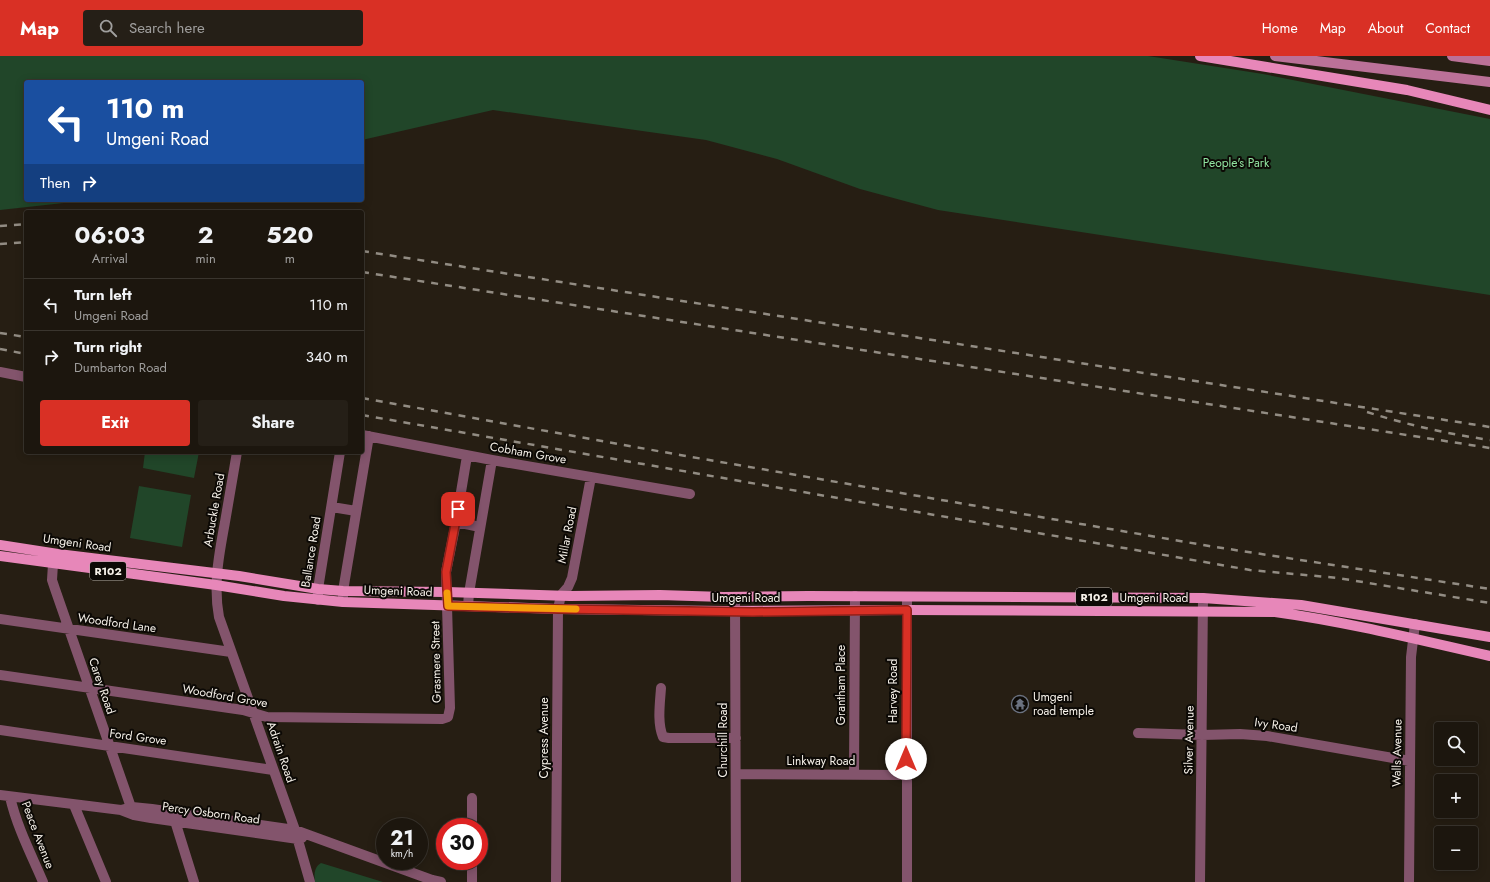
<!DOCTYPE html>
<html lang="en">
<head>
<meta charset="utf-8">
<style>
	body { margin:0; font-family:Jost,sans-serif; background:#251f17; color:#f1f3f6; height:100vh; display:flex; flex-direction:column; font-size:15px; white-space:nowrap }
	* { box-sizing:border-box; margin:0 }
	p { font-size:13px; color:#a09f9e }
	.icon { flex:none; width:22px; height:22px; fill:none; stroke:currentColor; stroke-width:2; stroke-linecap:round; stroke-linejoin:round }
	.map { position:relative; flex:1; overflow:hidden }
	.details { position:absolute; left:24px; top:154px; width:340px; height:244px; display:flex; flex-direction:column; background:#1c160e; border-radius:4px; box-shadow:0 2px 10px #0003,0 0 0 1px #3a352e }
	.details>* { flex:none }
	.hud { position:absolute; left:24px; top:24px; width:340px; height:122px; border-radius:4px; box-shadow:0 2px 10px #0003,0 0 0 1px #3a352e; background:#1a4fa0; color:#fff; overflow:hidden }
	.fabs { position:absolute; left:1434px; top:666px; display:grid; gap:8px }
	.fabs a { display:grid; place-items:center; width:44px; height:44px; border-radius:4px; background:#1c160e; box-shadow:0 2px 10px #0003,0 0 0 1px #3a352e; font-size:20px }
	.speed { position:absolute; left:376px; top:762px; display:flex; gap:8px; font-size:20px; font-weight:700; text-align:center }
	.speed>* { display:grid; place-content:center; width:52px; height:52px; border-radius:50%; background:#1c160e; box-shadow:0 2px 10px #0003,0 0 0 1px #3a352e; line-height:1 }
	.speed small { font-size:10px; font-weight:400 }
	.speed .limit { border:6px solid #d22; background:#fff; color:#111 }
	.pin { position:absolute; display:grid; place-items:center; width:34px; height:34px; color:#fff; margin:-17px; border-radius:8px; box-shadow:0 2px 6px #0006 }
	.me { position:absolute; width:44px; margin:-22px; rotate:0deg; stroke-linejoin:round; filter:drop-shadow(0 0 3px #0008) }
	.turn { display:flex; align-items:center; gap:14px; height:84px; padding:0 16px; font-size:18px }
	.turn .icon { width:52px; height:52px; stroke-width:2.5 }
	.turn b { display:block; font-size:28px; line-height:34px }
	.then { display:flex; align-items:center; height:38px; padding:0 16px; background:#0003; gap:8px; font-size:15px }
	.eta { display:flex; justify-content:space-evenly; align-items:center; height:68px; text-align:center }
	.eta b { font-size:24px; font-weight:700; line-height:28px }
	.action { display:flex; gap:8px; margin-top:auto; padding:8px 16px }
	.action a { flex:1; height:46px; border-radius:4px; background:#d93025; color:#fff; font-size:16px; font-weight:700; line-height:46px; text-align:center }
	.action a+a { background:#251f17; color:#f1f3f6 }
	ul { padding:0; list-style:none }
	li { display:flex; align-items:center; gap:12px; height:52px; padding:0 16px; border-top:1px solid #3a352e }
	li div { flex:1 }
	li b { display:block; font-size:15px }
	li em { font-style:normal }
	header { display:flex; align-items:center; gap:24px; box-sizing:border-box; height:56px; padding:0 20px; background:#d93025; color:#fff }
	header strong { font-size:19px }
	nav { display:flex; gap:22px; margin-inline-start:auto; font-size:14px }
	.search { width:280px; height:36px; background:#251f17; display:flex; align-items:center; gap:10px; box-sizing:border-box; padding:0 14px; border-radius:4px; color:#a09f9e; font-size:15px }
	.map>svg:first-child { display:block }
	.green { fill:#214629 }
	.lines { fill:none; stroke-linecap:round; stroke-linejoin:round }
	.street { stroke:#83546c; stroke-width:10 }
	.secondary { stroke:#bb7198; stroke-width:10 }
	.primary { stroke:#e787b9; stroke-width:10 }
	.rail { stroke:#928c83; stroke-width:2.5; stroke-dasharray:7 7; stroke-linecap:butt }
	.route-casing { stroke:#8d1f18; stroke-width:10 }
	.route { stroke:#d93025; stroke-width:7 }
	.slow { stroke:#f59e0b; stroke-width:7 }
	.labels { text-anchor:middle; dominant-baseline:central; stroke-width:4; stroke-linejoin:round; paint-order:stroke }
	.shield { fill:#0c0905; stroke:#b0aba5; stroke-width:1 }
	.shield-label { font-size:11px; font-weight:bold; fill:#f6f1e9 }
	.park-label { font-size:12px; fill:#90e4a0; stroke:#0c0905 }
	.street-label { font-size:12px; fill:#f6f1e9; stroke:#0c0905 }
	.poi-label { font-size:12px; fill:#f6f1e9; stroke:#0c0905; text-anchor:start }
</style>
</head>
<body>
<header>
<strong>Map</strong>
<div class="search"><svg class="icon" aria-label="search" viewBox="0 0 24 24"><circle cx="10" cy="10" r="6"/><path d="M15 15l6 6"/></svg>Search here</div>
<nav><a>Home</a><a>Map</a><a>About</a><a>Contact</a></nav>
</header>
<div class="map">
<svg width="1490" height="826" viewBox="0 0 1490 826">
	<rect width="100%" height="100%" fill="#261e13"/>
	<path class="green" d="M0 0H1148L1263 18 1490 63V239L938 154 860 133 777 103 706 84 493 54 362 84V26H26V144H91L0 154Z
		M145 396H199L194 422 143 412Z
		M139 430 191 439 182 491 130 482Z
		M321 807 383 826H315C314 819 314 811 321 807Z"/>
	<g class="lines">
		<path class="street" d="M0 316 26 321
			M362 379 492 404 690 438
			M237 396C233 419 229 443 225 466 219 498 213 529 219 561L295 774 310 826
			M332 451 356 455
			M456 466 480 471
			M53 508 52 524 55 533 133 757
			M735 541 736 826
			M907 541V826
			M318 544V533L340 396
			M343 546V535L369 380
			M468 550 469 537 492 404
			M0 563 231 596
			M0 619 243 654 267 661 442 663 448 661 450 652 446 516 456 466 467 400
			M661 632C660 647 657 667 663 681L669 682H736
			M0 674 273 714
			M1138 677 1202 679 1240 678 1267 680 1410 705
			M736 718 906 719
			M854 719 855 540
			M0 739 121 754 134 759 151 762 298 783 302 782
			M10 741C17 771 31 798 43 826
			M74 749 106 826
			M121 754 132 751 152 753 295 774 432 824 441 826
			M175 765 194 826
			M472 771V742
			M472 826V805
			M556 826 558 553 561 539 568 531 572 522 591 421
			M1200 826 1203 542
			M1409 826 1411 601 1415 568"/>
		<path class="secondary" d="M1275 0 1490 26
			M1452 0 1490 5"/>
		<path class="primary" d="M1200 0 1407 34 1490 54
			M0 489 58 498 239 520 318 533 343 535 447 536 570 540 660 539 724 541 808 540 1203 542 1301 549 1490 581
			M0 500 216 529 284 540 343 546 558 553 724 555 907 554 1275 556C1348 566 1419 584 1490 600"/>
		<path class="rail" d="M0 170 26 168
			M0 188 26 186
			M362 195 1490 371
			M362 216 1490 392
			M0 277 26 281
			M0 293 26 298
			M362 342 680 399 1209 490 1490 533
			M1367 356C1408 369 1448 378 1490 384
			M362 359 1250 514 1338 522 1490 547"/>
	</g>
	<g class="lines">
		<g class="route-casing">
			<path id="route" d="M458 453 446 516 448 550 558 553 753 556 907 554 906 703"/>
		</g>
		<use href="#route" class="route"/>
		<path class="slow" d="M447 537 448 550 576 553"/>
	</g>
	<defs>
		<g id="temple-ring" transform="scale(0.9)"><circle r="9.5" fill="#0c0905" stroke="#6b7280" stroke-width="1.5"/><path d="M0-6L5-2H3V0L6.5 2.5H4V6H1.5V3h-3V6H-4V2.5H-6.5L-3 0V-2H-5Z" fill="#6b7280"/></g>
	</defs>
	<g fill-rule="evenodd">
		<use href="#temple-ring" x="1020" y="648"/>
	</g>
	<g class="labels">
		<g class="shield">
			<rect x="90" y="506" width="36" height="18" rx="3"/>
			<rect x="1076" y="532" width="36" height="18" rx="3"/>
		</g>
		<g class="shield-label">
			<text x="108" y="515">R102</text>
			<text x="1094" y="541">R102</text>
		</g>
		<g class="park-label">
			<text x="1236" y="107">People's Park</text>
		</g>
		<g class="street-label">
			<text transform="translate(528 397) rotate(10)">Cobham Grove</text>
			<text transform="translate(214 454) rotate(-80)">Arbuckle Road</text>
			<text transform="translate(567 479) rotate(-79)">Millar Road</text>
			<text transform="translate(77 487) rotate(8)">Umgeni Road</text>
			<text transform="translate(311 496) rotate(-81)">Ballance Road</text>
			<text transform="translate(398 535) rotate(2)">Umgeni Road</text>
			<text x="746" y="542">Umgeni Road</text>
			<text x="1154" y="542">Umgeni Road</text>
			<text transform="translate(117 567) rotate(8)">Woodford Lane</text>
			<text transform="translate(436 606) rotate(-91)">Grasmere Street</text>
			<text transform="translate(841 629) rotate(-90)">Grantham Place</text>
			<text transform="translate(102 630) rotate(71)">Carey Road</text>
			<text transform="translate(893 635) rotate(-90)">Harvey Road</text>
			<text transform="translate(225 640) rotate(10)">Woodford Grove</text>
			<text transform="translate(1276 669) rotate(8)">Ivy Road</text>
			<text transform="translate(138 681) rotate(8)">Ford Grove</text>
			<text transform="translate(544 682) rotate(-90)">Cypress Avenue</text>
			<text transform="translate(723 684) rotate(-90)">Churchill Road</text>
			<text transform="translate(1189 684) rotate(-89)">Silver Avenue</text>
			<text transform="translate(281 696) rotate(71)">Adrain Road</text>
			<text transform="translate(1397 697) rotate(-89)">Walls Avenue</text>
			<text x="821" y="705">Linkway Road</text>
			<text transform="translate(211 757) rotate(8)">Percy Osborn Road</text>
			<text transform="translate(38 779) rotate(69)">Peace Avenue</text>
		</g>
		<g class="poi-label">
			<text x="1033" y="641">Umgeni<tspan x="1033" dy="14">road temple</tspan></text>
		</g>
	</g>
</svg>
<div class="fabs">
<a><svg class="icon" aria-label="search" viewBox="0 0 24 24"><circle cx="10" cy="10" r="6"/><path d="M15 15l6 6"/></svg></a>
<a>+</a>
<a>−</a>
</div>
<div class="speed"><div>21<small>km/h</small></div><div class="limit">30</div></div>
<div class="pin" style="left:458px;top:453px;background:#d93025"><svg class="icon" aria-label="arrive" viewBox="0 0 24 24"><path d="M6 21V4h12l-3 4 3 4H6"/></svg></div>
<svg class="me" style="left:906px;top:703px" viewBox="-20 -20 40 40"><circle r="19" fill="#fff"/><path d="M0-13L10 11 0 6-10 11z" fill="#d93025"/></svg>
<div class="hud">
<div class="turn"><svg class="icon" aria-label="left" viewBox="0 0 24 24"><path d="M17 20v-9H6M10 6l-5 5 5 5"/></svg><div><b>110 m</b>Umgeni Road</div></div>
<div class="then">Then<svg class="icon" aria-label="right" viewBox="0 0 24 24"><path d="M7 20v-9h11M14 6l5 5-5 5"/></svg></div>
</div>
<section class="details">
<div class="eta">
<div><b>06:03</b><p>Arrival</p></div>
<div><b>2</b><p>min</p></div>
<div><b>520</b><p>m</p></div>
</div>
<ul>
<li><svg class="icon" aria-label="left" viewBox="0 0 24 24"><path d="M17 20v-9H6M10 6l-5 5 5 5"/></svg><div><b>Turn left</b><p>Umgeni Road</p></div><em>110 m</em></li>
<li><svg class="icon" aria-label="right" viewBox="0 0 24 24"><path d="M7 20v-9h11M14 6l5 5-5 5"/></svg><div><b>Turn right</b><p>Dumbarton Road</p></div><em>340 m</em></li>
</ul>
<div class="action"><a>Exit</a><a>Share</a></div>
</section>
</div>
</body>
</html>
